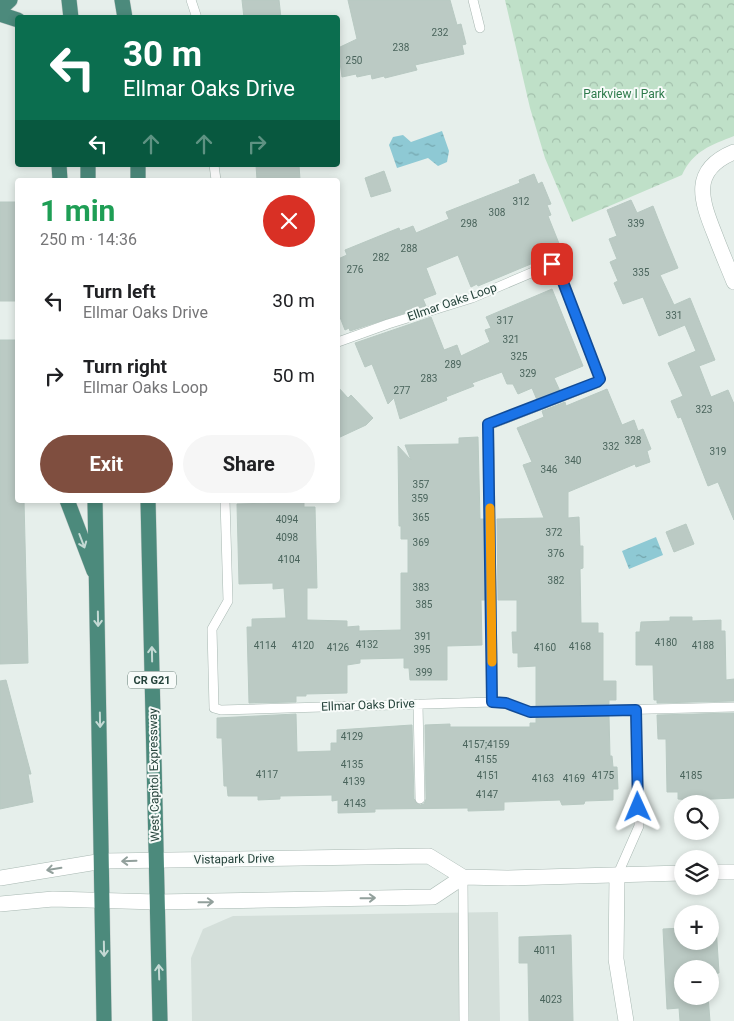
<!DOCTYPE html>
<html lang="en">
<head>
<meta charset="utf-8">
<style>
	body { margin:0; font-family:Roboto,sans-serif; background:#f6f6f6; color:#202124; height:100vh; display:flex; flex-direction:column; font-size:19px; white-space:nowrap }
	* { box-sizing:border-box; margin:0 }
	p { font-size:16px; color:#757577 }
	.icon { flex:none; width:28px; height:28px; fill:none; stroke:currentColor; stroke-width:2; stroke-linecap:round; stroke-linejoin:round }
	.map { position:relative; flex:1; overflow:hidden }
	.side { position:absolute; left:15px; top:178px; width:325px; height:325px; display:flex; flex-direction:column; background:#fff; border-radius:5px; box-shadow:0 2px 8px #0003 }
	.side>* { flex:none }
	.banner { position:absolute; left:15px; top:15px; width:325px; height:152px; border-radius:5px; box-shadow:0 2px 8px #0003; background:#0b6e4f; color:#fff; overflow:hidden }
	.tools { position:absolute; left:674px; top:795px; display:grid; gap:10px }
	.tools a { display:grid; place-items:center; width:45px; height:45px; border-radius:50%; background:#fff; box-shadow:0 2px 8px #0003; font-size:25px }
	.pin { position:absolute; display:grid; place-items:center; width:42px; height:42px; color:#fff; margin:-21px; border-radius:10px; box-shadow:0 2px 8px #0006 }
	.me { position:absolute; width:55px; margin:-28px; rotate:359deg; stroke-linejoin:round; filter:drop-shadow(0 0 4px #0008) }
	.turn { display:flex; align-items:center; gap:18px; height:105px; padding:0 25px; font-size:22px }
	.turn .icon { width:65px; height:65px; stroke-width:2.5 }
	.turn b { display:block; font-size:35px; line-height:42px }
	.lanes { display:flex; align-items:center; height:48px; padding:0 25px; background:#0003; justify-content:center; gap:25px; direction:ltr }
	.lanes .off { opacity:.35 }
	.round { display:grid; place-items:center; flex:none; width:52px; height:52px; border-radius:26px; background:#f6f6f6 }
	.summary { display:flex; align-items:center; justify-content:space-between; height:85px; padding:0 25px }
	h1 { font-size:30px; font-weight:700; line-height:38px; color:#1e9e55 }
	.button { display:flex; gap:10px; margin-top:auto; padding:10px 25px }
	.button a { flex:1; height:58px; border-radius:30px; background:#7f4e3f; color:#fff; font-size:20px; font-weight:700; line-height:58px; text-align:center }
	.button a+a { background:#f6f6f6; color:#202124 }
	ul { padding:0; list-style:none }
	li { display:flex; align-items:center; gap:15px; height:75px; padding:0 25px }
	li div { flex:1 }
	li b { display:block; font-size:19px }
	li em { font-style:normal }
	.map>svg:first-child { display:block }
	.built { fill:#d4dfda }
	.park { fill:url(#park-crowns) }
	.water { fill:url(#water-ripples) }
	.building { fill:#bbcac4; stroke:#b8c9c2 }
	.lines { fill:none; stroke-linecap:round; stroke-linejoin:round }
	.service-casing { stroke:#a8b8b2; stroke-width:10 }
	.minor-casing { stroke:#a8b8b2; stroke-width:16 }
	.tertiary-casing { stroke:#a8b8b2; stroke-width:16 }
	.trunk-casing { stroke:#c2cac8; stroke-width:16 }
	.service { stroke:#fff; stroke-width:9 }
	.minor { stroke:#fff; stroke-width:15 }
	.tertiary { stroke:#fff; stroke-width:15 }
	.trunk { stroke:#4c8a7c; stroke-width:15 }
	.oneway { stroke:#c4d9d4 }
	.oneway2 { stroke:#92a09c }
	.route-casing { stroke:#114b97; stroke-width:12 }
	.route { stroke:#1a73e8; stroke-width:9 }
	.slow { stroke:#f59e0b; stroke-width:9 }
	.labels { text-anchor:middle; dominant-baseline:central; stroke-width:4; stroke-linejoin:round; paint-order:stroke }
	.number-label { font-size:10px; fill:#4a645c }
	.shield { fill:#f7fbf9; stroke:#637a73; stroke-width:1 }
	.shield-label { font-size:11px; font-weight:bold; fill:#24423a }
	.park-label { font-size:12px; fill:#2d7a4b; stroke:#f7fbf9 }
	.street-label { font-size:12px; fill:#24423a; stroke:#f7fbf9 }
</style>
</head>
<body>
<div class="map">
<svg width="734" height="1021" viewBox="0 0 734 1021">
	<defs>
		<pattern id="park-crowns" width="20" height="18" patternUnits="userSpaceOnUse" patternTransform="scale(1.25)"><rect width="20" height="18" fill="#bfe0c8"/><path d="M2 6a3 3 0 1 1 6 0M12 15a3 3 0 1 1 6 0" fill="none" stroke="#a4c1ad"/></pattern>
		<pattern id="water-ripples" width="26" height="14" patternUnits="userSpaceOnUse" patternTransform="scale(1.25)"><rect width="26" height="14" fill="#8ec9d4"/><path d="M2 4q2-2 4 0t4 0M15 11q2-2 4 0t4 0" fill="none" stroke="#74a5ad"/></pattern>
	</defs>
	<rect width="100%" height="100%" fill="#e6efeb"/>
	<path class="built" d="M498 912 500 1021H192L191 958 203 929 233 916Z"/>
	<path class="park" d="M505 0H734V136C711 145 693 151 682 175L572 222 545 158 530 108Z"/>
	<path class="water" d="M442 131 449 151 447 162 438 166 428 158 397 168 389 145 393 137 403 135 411 142Z
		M656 537 663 555 629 569 622 551Z"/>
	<path class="building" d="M242 0H279L281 18H244Z
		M348 0H450L457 25 461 24 466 44 462 45 464 54 415 65 417 70 385 78 384 76 372 79 371 74 357 77 356 74 342 77 338 48 357 39Z
		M256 165H299L300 180H257Z
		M384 171 391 191 371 197 365 178Z
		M534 174 538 184 542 182 551 204 547 205 551 215 548 216 562 251 478 286 477 284 471 287 458 255 426 268 436 294 423 299 426 306 350 331 349 328 345 330 338 312V259L347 255 345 250 399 228 400 231 413 226 416 233 449 219 446 212 520 183 519 180Z
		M631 200 637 213 653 206 664 234 678 268 660 275 674 305 690 298 715 360 699 366 711 397 728 390 734 404V520L718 482 708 486 681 417 678 418 671 401 683 396 668 363 696 351 685 325 659 336 643 297 623 304 614 283 618 281 610 262 617 259 609 239 617 236 607 210Z
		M0 202H17L18 301H0Z
		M552 289 583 366 554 378 560 391 537 400 532 388 518 394 513 384H507L502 372 472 383 474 386 446 397 447 400 400 419 394 398 388 404 372 364 365 367 355 343 431 317 444 350 457 345 461 356 490 342 485 330 491 328 486 317Z
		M0 340H18V500H24L28 663 0 664Z
		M338 387 348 398 351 395 373 418 366 425 338 438Z
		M607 389 622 425 634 420 638 431 643 429 651 449 647 451 650 462 636 467 635 464 568 492V518L579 517 580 546H583V568L580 569 581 623H598V633H603V681H616V700H609V704L536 706V666L518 667V653H513L512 632H517V600H498L497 519 544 518 523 465 532 462 517 428 544 417 542 411 565 402 566 406Z
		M478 437 480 519H484L485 600H481L482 645 447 646V680H410L409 668H404V658L360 659V663L347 665V693L306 694V696H296V702L249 703 247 627H252V619L286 618 284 588 273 589V583L239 584 237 504 304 502V507H315L317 588H307V620L347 621V627L359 626V631L401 630V573H408V539H401V526H399L398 446 411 460 405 445 459 444V438Z
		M686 524 694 544 674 552 666 532Z
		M670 617H692V621L721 620V631H725L726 680 734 679V701L657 703V700H654L653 665H636V632H640L641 622 670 621Z
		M6 680 31 774H28L33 802 0 809V681Z
		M734 713V798L691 800 678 799V792H667L666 739H658L657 715Z
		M296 714 297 752 331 751V743H337V730L412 725 414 799 420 805 424 804 426 799 425 725 450 724V727H530V723H536V718L609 716 610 756H612L613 767H617L618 789H613V800L585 801 584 804 562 805 560 800 504 802V810L468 811V808L375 809V812L338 813V800L332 801V795L280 796V799L258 800V796H228L227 786H224L222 738H217V718Z
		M710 926H716L719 973 710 974V969H682V996H708L710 1021H680L679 1008 667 1009 663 929 682 928V941H710Z
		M571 935 573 1021H529L528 963H519V937Z"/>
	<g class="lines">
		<g class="service-casing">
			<path id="service" d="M191 0 197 18
				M473 0 480 28
				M214 165 216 180
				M338 342 388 324 472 298 552 264 558 269 600 379 597 383 489 425 493 702
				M225 500 228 601 212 629 214 708 221 710 493 702 506 703 530 712 734 707
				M418 704 420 799
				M617 876 639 826 636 710
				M463 877 464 1021"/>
		</g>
		<g class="minor-casing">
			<path id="minor" d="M734 152C690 170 701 200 715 235 721 251 728 267 734 282
				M617 876 616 959 626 1021"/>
		</g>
		<g class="tertiary-casing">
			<path id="tertiary" d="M710 872H734
				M0 878 103 861 429 856 463 877 507 878 682 873
				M0 904 53 899 157 902 433 897 463 877"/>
		</g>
		<g class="trunk-casing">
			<path id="trunk" d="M69 0 71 18
				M122 0 125 18
				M0 9 10 0
				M0 14 18 20
				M59 165 60 180
				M88 165V180
				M138 165V180
				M67 500 94 571
				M95 500 104 1021
				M148 500 160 1021"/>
		</g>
		<use href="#service" class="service"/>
		<use href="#minor" class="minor"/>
		<use href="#tertiary" class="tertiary"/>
		<use href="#trunk" class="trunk"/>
	</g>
	<defs><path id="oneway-shaft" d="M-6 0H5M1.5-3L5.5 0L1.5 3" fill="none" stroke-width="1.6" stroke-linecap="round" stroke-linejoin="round" transform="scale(1.25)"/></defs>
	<g class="oneway">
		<use href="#oneway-shaft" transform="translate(82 541) rotate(69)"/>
		<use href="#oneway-shaft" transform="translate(98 619) rotate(89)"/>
		<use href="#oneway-shaft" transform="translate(152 654) rotate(-91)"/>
		<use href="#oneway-shaft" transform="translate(100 720) rotate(89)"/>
		<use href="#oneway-shaft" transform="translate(104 949) rotate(89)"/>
		<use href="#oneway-shaft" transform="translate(159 972) rotate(-92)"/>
	</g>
	<g class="oneway2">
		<use href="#oneway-shaft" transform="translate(129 861) rotate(178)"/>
		<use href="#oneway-shaft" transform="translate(54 869) rotate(171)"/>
		<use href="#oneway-shaft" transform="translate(368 898) rotate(-1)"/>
		<use href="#oneway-shaft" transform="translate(206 902) rotate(-1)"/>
	</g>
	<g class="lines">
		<g class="route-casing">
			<path id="route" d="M552 264 558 269 600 379 597 382 488 424 492 702 506 703 530 712 636 710 638 807"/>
		</g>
		<use href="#route" class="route"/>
		<path class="slow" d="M490 508 492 662"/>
	</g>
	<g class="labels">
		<g class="number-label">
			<text x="440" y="32">232</text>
			<text x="401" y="47">238</text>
			<text x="354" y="60">250</text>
			<text x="521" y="201">312</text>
			<text x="497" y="212">308</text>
			<text x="469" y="223">298</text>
			<text x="636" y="223">339</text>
			<text x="409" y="248">288</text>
			<text x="381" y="257">282</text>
			<text x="355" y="269">276</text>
			<text x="641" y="272">335</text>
			<text x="674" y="315">331</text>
			<text x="505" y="320">317</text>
			<text x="511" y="339">321</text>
			<text x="519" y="356">325</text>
			<text x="453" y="364">289</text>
			<text x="528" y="373">329</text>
			<text x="429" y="378">283</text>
			<text x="402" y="390">277</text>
			<text x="704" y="409">323</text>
			<text x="633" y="440">328</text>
			<text x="611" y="446">332</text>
			<text x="718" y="451">319</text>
			<text x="573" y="460">340</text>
			<text x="549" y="469">346</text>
			<text x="421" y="484">357</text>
			<text x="420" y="498">359</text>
			<text x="421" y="517">365</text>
			<text x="287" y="519">4094</text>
			<text x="554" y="532">372</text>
			<text x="287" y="537">4098</text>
			<text x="421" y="542">369</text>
			<text x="556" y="553">376</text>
			<text x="289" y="559">4104</text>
			<text x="556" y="580">382</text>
			<text x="421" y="587">383</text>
			<text x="424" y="604">385</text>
			<text x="423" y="636">391</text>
			<text x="666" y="642">4180</text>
			<text x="367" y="644">4132</text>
			<text x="265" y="645">4114</text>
			<text x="303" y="645">4120</text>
			<text x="703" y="645">4188</text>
			<text x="580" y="646">4168</text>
			<text x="338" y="647">4126</text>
			<text x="545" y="647">4160</text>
			<text x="422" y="649">395</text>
			<text x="424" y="672">399</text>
			<text x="352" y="736">4129</text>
			<text x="486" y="744">4157;4159</text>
			<text x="486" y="759">4155</text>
			<text x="352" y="764">4135</text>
			<text x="267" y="774">4117</text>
			<text x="488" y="775">4151</text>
			<text x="603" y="775">4175</text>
			<text x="691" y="775">4185</text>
			<text x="543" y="778">4163</text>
			<text x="574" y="778">4169</text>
			<text x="354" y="781">4139</text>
			<text x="487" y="794">4147</text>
			<text x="355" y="803">4143</text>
			<text x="545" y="950">4011</text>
			<text x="551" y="999">4023</text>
		</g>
		<rect class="shield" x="128" y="671.5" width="48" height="17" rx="4"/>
		<g class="shield-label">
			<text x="152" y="680">CR G21</text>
		</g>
		<g class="park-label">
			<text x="624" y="94">Parkview I Park</text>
		</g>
		<g class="street-label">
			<text transform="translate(452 302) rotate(-19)">Ellmar Oaks Loop</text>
			<text transform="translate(368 705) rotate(-2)">Ellmar Oaks Drive</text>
			<text transform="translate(154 775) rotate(-91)">West Capitol Expressway</text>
			<text transform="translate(234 859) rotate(-1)">Vistapark Drive</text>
		</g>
	</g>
</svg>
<div class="tools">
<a><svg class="icon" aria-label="search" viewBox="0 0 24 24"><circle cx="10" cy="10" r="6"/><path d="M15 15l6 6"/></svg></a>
<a><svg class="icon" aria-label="layers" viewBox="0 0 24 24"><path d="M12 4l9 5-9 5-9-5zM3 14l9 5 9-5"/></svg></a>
<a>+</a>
<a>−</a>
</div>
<div class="pin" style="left:552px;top:264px;background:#d93025"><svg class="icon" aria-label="arrive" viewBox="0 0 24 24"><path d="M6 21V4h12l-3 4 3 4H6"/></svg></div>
<svg class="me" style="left:638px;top:807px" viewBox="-20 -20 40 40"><path d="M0-17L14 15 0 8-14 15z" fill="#1a73e8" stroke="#fff" stroke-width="4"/></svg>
<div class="banner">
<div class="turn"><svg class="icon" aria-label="left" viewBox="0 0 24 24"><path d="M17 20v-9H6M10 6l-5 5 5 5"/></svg><div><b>30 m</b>Ellmar Oaks Drive</div></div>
<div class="lanes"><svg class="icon" aria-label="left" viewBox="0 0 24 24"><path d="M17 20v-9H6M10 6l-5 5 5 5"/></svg><svg class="icon off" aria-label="ahead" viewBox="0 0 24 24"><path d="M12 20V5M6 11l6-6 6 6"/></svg><svg class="icon off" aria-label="ahead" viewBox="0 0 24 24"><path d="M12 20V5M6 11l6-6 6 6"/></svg><svg class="icon off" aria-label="right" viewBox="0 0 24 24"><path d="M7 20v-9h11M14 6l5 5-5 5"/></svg></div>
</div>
<section class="side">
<div class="summary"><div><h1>1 min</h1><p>250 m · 14:36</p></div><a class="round" style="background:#d93025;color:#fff"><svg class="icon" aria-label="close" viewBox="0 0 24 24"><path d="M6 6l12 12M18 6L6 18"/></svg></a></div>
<ul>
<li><svg class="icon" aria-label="left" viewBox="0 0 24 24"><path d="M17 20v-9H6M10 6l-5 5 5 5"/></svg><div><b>Turn left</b><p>Ellmar Oaks Drive</p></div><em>30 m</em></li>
<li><svg class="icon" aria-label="right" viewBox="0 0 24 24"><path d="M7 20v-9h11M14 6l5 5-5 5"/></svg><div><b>Turn right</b><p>Ellmar Oaks Loop</p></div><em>50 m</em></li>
</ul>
<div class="button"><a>Exit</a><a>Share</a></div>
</section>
</div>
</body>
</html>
